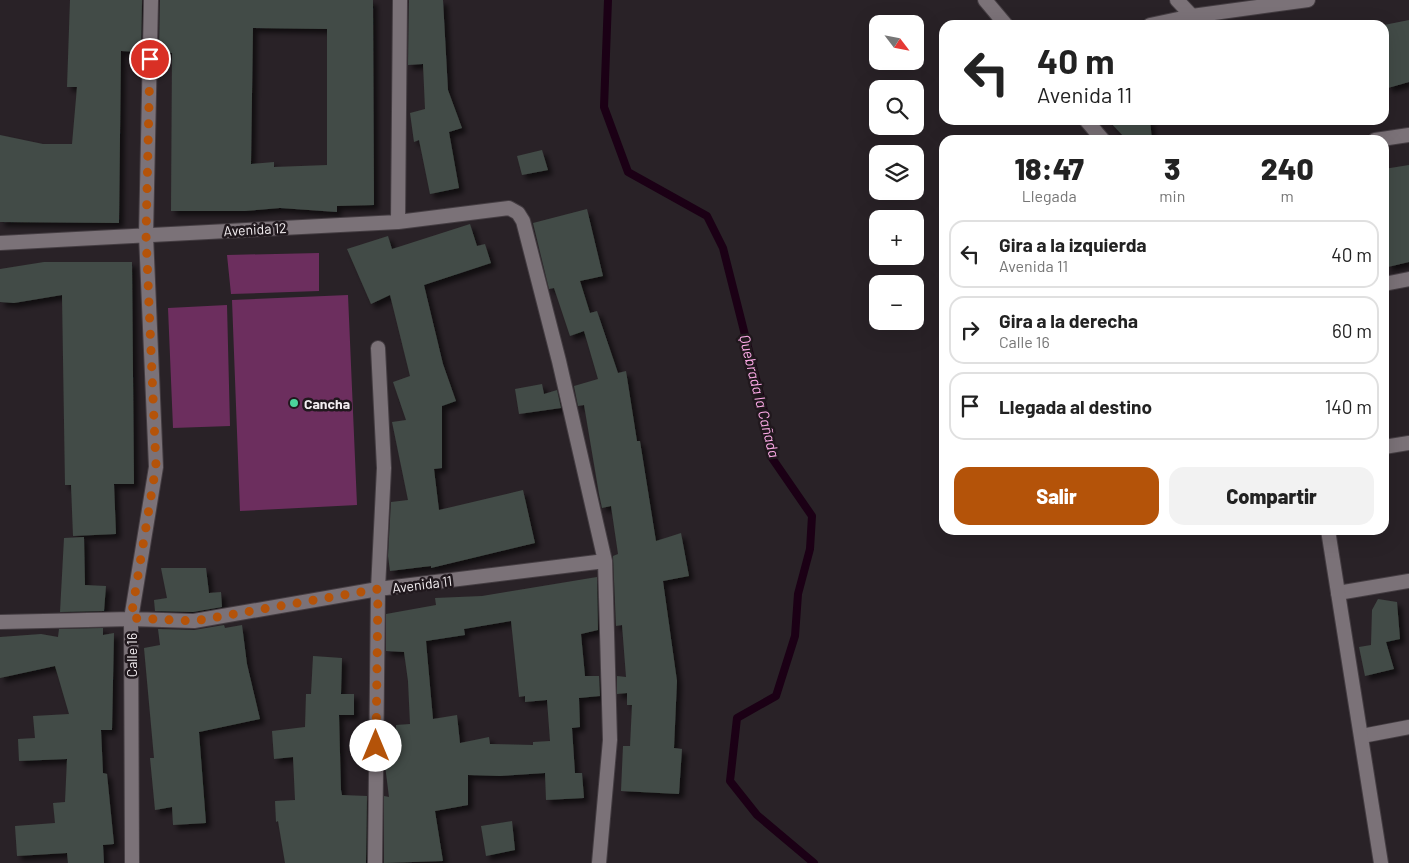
<!DOCTYPE html>
<html lang="es">
<head>
<meta charset="utf-8">
<style>
	body { margin:0; font-family:Barlow,sans-serif; background:#f2f2f2; color:#222; height:100vh; display:flex; flex-direction:column; font-size:19px; white-space:nowrap }
	* { box-sizing:border-box; margin:0 }
	p { font-size:16px; color:#767676 }
	.icon { flex:none; width:28px; height:28px; fill:none; stroke:currentColor; stroke-width:2; stroke-linecap:round; stroke-linejoin:round }
	.map { position:relative; flex:1; overflow:hidden }
	.panel { position:absolute; left:939px; top:135px; width:450px; height:400px; display:flex; flex-direction:column; background:#fff; border-radius:15px; box-shadow:0 5px 20px #0002 }
	.panel>* { flex:none }
	.guide { position:absolute; left:939px; top:20px; width:450px; height:105px; border-radius:15px; box-shadow:0 5px 20px #0002; background:#fff; color:#222; overflow:hidden }
	.needle { width:32px; rotate:122deg }
	.controls { position:absolute; left:869px; top:15px; display:grid; gap:10px }
	.controls a { display:grid; place-items:center; width:55px; height:55px; border-radius:10px; background:#fff; box-shadow:0 5px 20px #0002; font-size:25px }
	.pin { position:absolute; display:grid; place-items:center; width:42px; height:42px; color:#fff; margin:-21px; border:2px solid #fff; border-radius:50%; box-shadow:0 1px 5px #0007 }
	.me { position:absolute; width:55px; margin:-28px; rotate:0deg; stroke-linejoin:round; filter:drop-shadow(0 0 4px #0008) }
	.turn { display:flex; align-items:center; gap:18px; height:105px; padding:0 15px; font-size:22px }
	.turn .icon { width:65px; height:65px; stroke-width:2.5 }
	.turn b { display:block; font-size:35px; line-height:42px }
	.eta { display:flex; justify-content:space-evenly; align-items:center; height:85px; text-align:center }
	.eta b { font-size:30px; font-weight:800; line-height:35px }
	.button { display:flex; gap:10px; margin-top:auto; padding:10px 15px }
	.button a { flex:1; height:58px; border-radius:15px; background:#b45309; color:#fff; font-size:20px; font-weight:800; line-height:58px; text-align:center }
	.button a+a { background:#f2f2f2; color:#222 }
	ul { padding:0; list-style:none }
	li { display:flex; align-items:center; gap:15px; height:68px; margin:0 10px 8px; padding:0 5px; border:2px solid #e0e0e0; border-radius:15px }
	li div { flex:1 }
	li b { display:block; font-size:19px }
	li em { font-style:normal }
	.map>svg:first-child { display:block }
	.green { fill:#6c2e5e }
	.lines { fill:none; stroke-linecap:round; stroke-linejoin:round }
	.stream { stroke:#1b0015; stroke-width:8 }
	.building { fill:#424b46; fill-rule:evenodd; filter:url(#shadow) }
	.minor-casing { stroke:#443d42; stroke-width:16 }
	.tertiary-casing { stroke:#443d42; stroke-width:16 }
	.minor { stroke:#7b7278; stroke-width:14 }
	.tertiary { stroke:#7b7278; stroke-width:14 }
	.route { stroke:#b45309; stroke-width:9; stroke-dasharray:0 16.2 }
	.poi-dot { fill:#4bd49b; stroke:#20181d; stroke-width:2 }
	.labels { text-anchor:middle; dominant-baseline:central; stroke-width:5; stroke-linejoin:round; paint-order:stroke }
	.street-label { font-size:14px; fill:#f3eef1; stroke:#20181d }
	.poi-label { font-size:14px; font-weight:bold; fill:#f3eef1; stroke:#20181d; text-anchor:start }
	.water-label { font-size:15px; font-style:italic; fill:#feabe8; stroke:#20181d }
</style>
</head>
<body>
<div class="map">
<svg width="1409" height="863" viewBox="0 0 1409 863">
	<defs>
		<filter id="shadow"><feDropShadow dx="4.5" dy="4.5" stdDeviation="2.5" flood-color="#0009"/></filter>
	</defs>
	<rect width="100%" height="100%" fill="#292227"/>
	<path class="green" d="M319 253V291L231 294 227 255Z
		M348 295 357 505 240 511 232 300Z
		M227 305 230 426 173 428 168 308Z"/>
	<g class="lines">
		<path class="stream" d="M608 0 604 107 628 172 707 216 723 248 763 406 772 458 812 516 810 549 798 594 795 636 776 696 737 718 730 781 757 815 814 863"/>
	</g>
	<path class="building" d="M70 0H142L141 52 121 51 119 223 0 222V135L43 144H72L77 87H67Z
		M160 0H373L374 205 337 206V212L280 208 245 211H171L172 53H159ZM253 28 327 29V165L274 167V162L251 164Z
		M409 0H443L448 90 462 128 449 132 459 188 430 194 419 140 414 142 410 113 425 109 423 64 408 65Z
		M1409 20V82L1388 88 1384 72V25Z
		M1108 120H1150L1152 140H1127Z
		M542 150 548 170 522 175 517 156Z
		M1409 165V262L1388 267 1384 241V169Z
		M587 209 603 276 580 281 590 313 597 311 618 373 626 371 637 441H640L656 541 681 533 689 576 663 581 677 681 674 748 682 749 679 794 621 791 623 746H630L632 705H627V693L617 694V676L626 677 622 625 616 626 613 556 618 554 611 506 602 508 599 494 584 405 578 406 574 386 598 379 584 331 570 336 554 288 549 289 533 223Z
		M470 224 477 246 485 244 491 263 424 285 443 364 456 401 442 406V468L434 469 439 510 523 490 535 543 431 568V566L390 571 388 556 391 502 408 500 392 422 406 420 393 382 410 376 390 295 371 304 347 249 388 236 392 249Z
		M44 262H132L134 484H114L116 534 73 536 71 485H65L62 295 14 303 0 302V269Z
		M542 384 544 394 557 390 561 408 519 414 515 389Z
		M84 537 85 585 106 586 104 611 60 612 64 538Z
		M161 568H206L209 593 221 592 222 607 193 612 155 611 154 600 167 598Z
		M597 577 598 630 581 634 585 676H599L600 696 579 698 580 727 572 728 575 773H582L584 798 546 800 545 773 500 776 468 775V805L435 811 443 861 384 863V796L389 797 385 765 390 764 389 742 396 739V725L410 724 408 681 404 652 386 651V614L436 605 435 598 482 596ZM511 621 519 697 525 696V702L547 700 550 741 533 742V745L490 744 489 737 460 743 457 715 433 719 426 641 465 635 464 629Z
		M1378 599 1397 602 1400 639 1386 642 1394 669 1365 676 1359 647 1371 645 1372 610Z
		M224 625 225 628 242 625 247 664 260 719 199 732 206 823 173 825 172 807 155 810 150 758H154L144 648 160 645 158 629 194 630Z
		M103 628V635L114 633 112 730H101L103 773 107 774 114 844 103 845 104 863H68L67 853 17 856 15 826 55 823 53 803 65 802 67 759 19 761 18 739 35 738 33 716 69 714 55 666 0 678V637L41 634 58 637 59 629Z
		M313 656 342 658 341 694H354V715H339L341 790 342 795 367 796 366 863H285L278 821 276 822 275 801 295 800 293 757 274 759 272 731 305 727 306 694H311Z
		M512 821 515 850 486 856 481 826Z"/>
	<g class="lines">
		<g class="minor-casing">
			<path id="minor" d="M1177 0 1192 16
				M1150 25 1192 16 1308 0
				M1375 140 1409 135
				M398 222 400 0
				M0 243 398 222 509 208 518 213 523 221 559 361 605 561 610 740 599 863
				M1384 284 1409 279
				M1384 447 1409 443
				M1338 593 1409 581
				M0 622 131 619 194 621 378 589 605 561
				M1362 736 1409 727
				M132 863 131 619 156 467 146 235 151 0
				M375 863 378 589 384 468 378 348"/>
		</g>
		<g class="tertiary-casing">
			<path id="tertiary" d="M985 0 1006 25
				M1086 120 1103 140
				M1328 530 1381 863"/>
		</g>
		<use href="#minor" class="minor"/>
		<use href="#tertiary" class="tertiary"/>
	</g>
	<g class="lines">
		<path class="route" d="M150 59 146 235 156 466 131 618 194 621 378 589 376 746"/>
	</g>
	<circle class="poi-dot" cx="294" cy="403" r="5"/>
	<g class="labels">
		<g class="street-label">
			<text transform="translate(255 229) rotate(-3)">Avenida 12</text>
			<text transform="translate(422 584) rotate(-7)">Avenida 11</text>
			<text transform="translate(131 655) rotate(-90)">Calle 16</text>
		</g>
		<g class="poi-label">
			<text x="304" y="403">Cancha</text>
		</g>
		<g class="water-label">
			<text transform="translate(760 396) rotate(76)">Quebrada la Cañada</text>
		</g>
	</g>
</svg>
<div class="controls">
<a><svg class="needle" viewBox="-14 -14 28 28"><path d="M0-13l5 13h-10z" fill="#e53935"/><path d="M0 13l5-13h-10z" fill="#767676"/></svg></a>
<a><svg class="icon" aria-label="search" viewBox="0 0 24 24"><circle cx="10" cy="10" r="6"/><path d="M15 15l6 6"/></svg></a>
<a><svg class="icon" aria-label="layers" viewBox="0 0 24 24"><path d="M12 4l9 5-9 5-9-5zM3 14l9 5 9-5"/></svg></a>
<a>+</a>
<a>−</a>
</div>
<div class="pin" style="left:150px;top:59px;background:#d93025"><svg class="icon" aria-label="arrive" viewBox="0 0 24 24"><path d="M6 21V4h12l-3 4 3 4H6"/></svg></div>
<svg class="me" style="left:376px;top:746px" viewBox="-20 -20 40 40"><circle r="19" fill="#fff"/><path d="M0-13L10 11 0 6-10 11z" fill="#b45309"/></svg>
<div class="guide">
<div class="turn"><svg class="icon" aria-label="left" viewBox="0 0 24 24"><path d="M17 20v-9H6M10 6l-5 5 5 5"/></svg><div><b>40 m</b>Avenida 11</div></div>
</div>
<section class="panel">
<div class="eta">
<div><b>18:47</b><p>Llegada</p></div>
<div><b>3</b><p>min</p></div>
<div><b>240</b><p>m</p></div>
</div>
<ul>
<li><svg class="icon" aria-label="left" viewBox="0 0 24 24"><path d="M17 20v-9H6M10 6l-5 5 5 5"/></svg><div><b>Gira a la izquierda</b><p>Avenida 11</p></div><em>40 m</em></li>
<li><svg class="icon" aria-label="right" viewBox="0 0 24 24"><path d="M7 20v-9h11M14 6l5 5-5 5"/></svg><div><b>Gira a la derecha</b><p>Calle 16</p></div><em>60 m</em></li>
<li><svg class="icon" aria-label="arrive" viewBox="0 0 24 24"><path d="M6 21V4h12l-3 4 3 4H6"/></svg><div><b>Llegada al destino</b></div><em>140 m</em></li>
</ul>
<div class="button"><a>Salir</a><a>Compartir</a></div>
</section>
</div>
</body>
</html>
